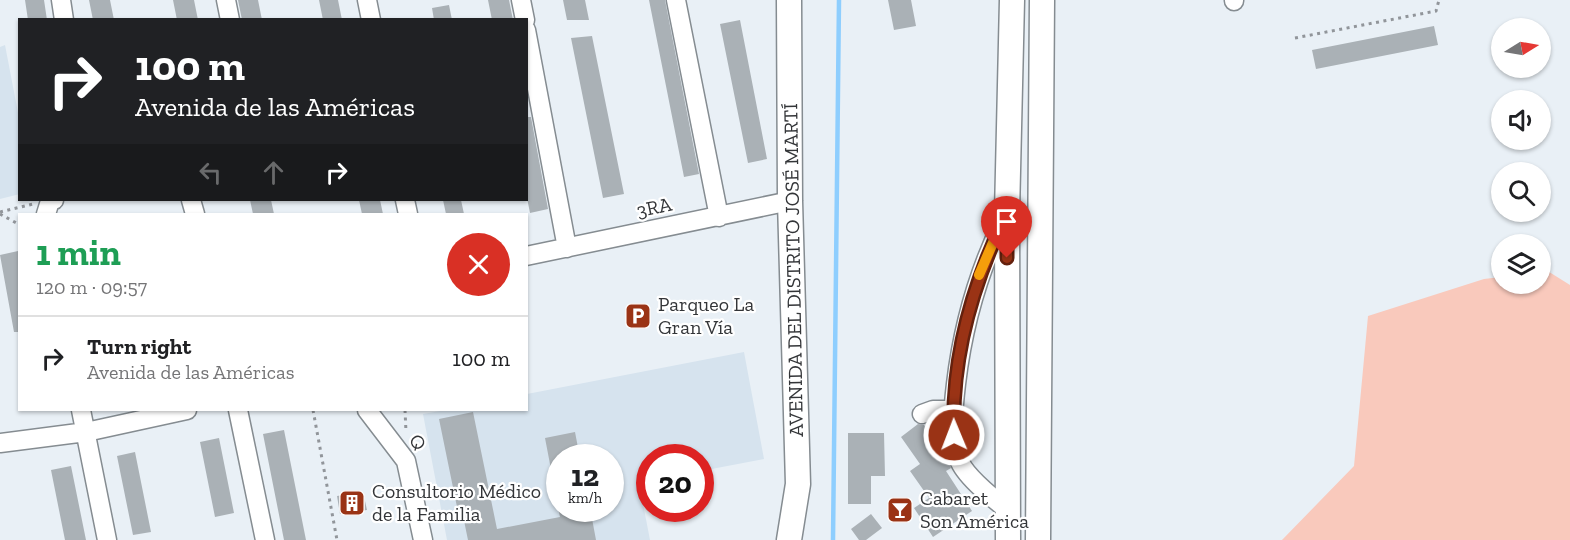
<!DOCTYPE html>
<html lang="en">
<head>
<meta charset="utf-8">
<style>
	body { margin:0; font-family:"Zilla Slab",serif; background:#f2f2f2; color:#202124; height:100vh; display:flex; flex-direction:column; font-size:22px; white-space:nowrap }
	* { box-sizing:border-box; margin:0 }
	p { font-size:20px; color:#757577 }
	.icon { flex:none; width:33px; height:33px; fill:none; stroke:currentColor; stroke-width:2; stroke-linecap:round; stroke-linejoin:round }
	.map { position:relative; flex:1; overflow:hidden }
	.details { position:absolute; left:18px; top:213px; width:510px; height:198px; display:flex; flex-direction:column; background:#fff; border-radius:0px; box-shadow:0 2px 4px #0004 }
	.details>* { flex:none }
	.top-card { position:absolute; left:18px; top:18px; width:510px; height:183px; border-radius:0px; box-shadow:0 2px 4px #0004; background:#202124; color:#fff; overflow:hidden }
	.needle { width:39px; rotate:79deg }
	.buttons { position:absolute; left:1491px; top:18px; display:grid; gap:12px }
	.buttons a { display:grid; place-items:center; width:60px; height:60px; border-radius:50%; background:#fff; box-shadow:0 2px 4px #0004; font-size:30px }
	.speed { position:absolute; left:546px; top:444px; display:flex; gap:12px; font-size:30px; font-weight:700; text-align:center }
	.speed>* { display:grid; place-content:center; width:78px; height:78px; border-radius:50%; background:#fff; box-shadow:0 2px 4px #0004; line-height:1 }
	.speed small { font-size:15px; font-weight:400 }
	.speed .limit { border:9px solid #d22; background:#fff; color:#111 }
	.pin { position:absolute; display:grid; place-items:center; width:51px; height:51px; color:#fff; margin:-62px -26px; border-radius:50% 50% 50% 0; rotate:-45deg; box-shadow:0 0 6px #0007 }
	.pin .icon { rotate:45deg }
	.me { position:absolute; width:66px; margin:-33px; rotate:359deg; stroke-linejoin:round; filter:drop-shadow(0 0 4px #0008) }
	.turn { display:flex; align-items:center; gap:21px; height:126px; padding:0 18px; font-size:27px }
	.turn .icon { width:78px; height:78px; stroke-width:2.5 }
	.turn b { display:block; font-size:42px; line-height:51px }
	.lanes { display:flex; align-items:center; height:57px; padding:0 18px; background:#0003; justify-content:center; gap:30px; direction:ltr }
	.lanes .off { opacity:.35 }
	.round { display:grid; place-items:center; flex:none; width:63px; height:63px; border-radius:32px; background:#f2f2f2 }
	.head { display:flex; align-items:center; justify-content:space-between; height:102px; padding:0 18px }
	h1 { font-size:36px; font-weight:700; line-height:45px; color:#1e9e55 }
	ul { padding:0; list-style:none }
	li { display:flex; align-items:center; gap:18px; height:84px; padding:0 18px; border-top:2px solid #e0e0e0 }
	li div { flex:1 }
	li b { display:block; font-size:22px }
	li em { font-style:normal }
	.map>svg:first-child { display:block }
	.built { fill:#d6e3ee; fill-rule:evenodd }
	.green { fill:#f9c9bc }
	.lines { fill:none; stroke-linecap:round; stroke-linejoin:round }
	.stream { stroke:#8ecefe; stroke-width:4.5 }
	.building { fill:#aab1b6 }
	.minor-casing { stroke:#858c91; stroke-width:21 }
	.major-casing { stroke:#858c91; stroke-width:27 }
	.path { stroke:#91959a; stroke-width:3; stroke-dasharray:3 4.5; stroke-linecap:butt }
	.minor { stroke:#fff; stroke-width:18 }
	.major { stroke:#fff; stroke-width:24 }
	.route-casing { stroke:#64210e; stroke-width:15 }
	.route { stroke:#9a3315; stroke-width:10 }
	.slow { stroke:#f59e0b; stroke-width:10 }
	.labels { text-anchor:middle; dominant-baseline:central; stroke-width:4.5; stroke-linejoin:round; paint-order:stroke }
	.street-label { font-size:20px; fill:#333538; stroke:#fff }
	.poi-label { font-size:20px; fill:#333538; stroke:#fff; text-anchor:start }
</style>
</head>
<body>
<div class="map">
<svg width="1570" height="540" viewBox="0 0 1570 540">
	<rect width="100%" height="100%" fill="#e9f0f6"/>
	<path class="built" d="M5 45 19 118 20 194 0 199V47Z
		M744 352 764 459 701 471 700 458H650L649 481 639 483 650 540H447L423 414 446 410H526L527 394ZM560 458H610V508H560Z"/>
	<path class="green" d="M1546 270 1570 285V540H1282L1354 466 1368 316 1484 279 1501 277 1502 284H1540L1541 271Z"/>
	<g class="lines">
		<path class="stream" d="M833 540 839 0"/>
	</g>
	<path class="building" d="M25 0H44L47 20H28Z
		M89 0H110L114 20H93Z
		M173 0H194L198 20H177Z
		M238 0H258L262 20H242Z
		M319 0H338L342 20H323Z
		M488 0H509L513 20H492Z
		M563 0H585L589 20H567Z
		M649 0H665L699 174 684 177Z
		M888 0H911L916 26 894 30Z
		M449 5 452 20H434L432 8Z
		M740 20 767 159 748 163 720 24Z
		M1434 26 1438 45 1316 69 1312 50Z
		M592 36 624 194 603 198 571 38Z
		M526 117H531L548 209 530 213 526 193Z
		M250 200H271L274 214H253Z
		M359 200H380L383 214H362Z
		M443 200H461L464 214H446Z
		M18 251 20 332H14L0 255Z
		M473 412 497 529 560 517 558 508H590L596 540H468L461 506 457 507 439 419Z
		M918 424 924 425 946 456 951 468 946 471 972 511 933 537 914 508 929 498 910 471 920 464 901 437Z
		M284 430 306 540H284L263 434Z
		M575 432 580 458H560V484L554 485 545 438Z
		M848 433H884L885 476H871V504H848Z
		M219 438 234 513 215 517 200 442Z
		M135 452 151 532 133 535 117 456Z
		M71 466 86 540H65L51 470Z
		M363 492 367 510 340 514 337 496Z
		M871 514 882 528 866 540H859L851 529Z"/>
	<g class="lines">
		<g class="minor-casing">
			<path id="minor" d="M61 0 64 20
				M226 0 230 20
				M367 0 371 20
				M521 0 525 20
				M676 0 719 217
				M1234 0V1
				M526 30 567 248
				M191 200 195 214
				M405 200 408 214
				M46 214 50 201 54 200
				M1005 217C978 271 963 324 956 384 953 409 950 438 960 462 967 478 995 500 1009 511
				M526 256 790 201
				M81 410 107 540
				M238 410 265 540
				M367 410 406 461 423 540
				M922 414 933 410H953
				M0 443 86 432 187 410"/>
		</g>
		<g class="major-casing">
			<path id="major" d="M789 540 798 484 790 201 789 0
				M1008 540 1007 213 1012 0
				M1038 540 1042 0"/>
		</g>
		<path class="path" d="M1295 38 1436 11 1439 0
			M0 212 33 204
			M0 214 20 225
			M313 410 337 540
			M405 410 406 432"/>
		<use href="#minor" class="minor"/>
		<use href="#major" class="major"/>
	</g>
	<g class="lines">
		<g class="route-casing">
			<path id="route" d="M954 435C951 356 973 282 1007 213V258"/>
		</g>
		<use href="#route" class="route"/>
		<path class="slow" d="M979 275 1001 224"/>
	</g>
	<defs>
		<g id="parking-square" transform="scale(1.35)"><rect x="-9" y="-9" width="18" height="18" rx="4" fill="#9a3315" stroke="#fff"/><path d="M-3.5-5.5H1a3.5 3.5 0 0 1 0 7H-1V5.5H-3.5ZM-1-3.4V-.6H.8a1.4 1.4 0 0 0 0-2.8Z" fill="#fff"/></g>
		<g id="building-square" transform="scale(1.35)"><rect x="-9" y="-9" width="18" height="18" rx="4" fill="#9a3315" stroke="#fff"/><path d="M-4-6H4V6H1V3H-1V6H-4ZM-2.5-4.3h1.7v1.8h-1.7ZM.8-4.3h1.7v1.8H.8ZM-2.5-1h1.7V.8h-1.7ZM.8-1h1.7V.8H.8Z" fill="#fff"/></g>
		<g id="bar-square" transform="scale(1.35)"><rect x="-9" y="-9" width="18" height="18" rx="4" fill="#9a3315" stroke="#fff"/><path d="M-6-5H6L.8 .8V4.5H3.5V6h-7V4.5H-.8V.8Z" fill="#fff"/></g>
	</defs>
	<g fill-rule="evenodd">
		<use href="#parking-square" x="638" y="316"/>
		<use href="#building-square" x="352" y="503"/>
		<use href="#bar-square" x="900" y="510"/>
	</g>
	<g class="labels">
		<g class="street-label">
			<text transform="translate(654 207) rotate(-12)">3RA</text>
			<text transform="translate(793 270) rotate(-91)">AVENIDA DEL DISTRITO JOSÉ MARTÍ</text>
			<text transform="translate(418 442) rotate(58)">Q</text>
		</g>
		<g class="poi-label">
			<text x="658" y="304">Parqueo La<tspan x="658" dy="23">Gran Vía</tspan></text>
			<text x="372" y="491">Consultorio Médico<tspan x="372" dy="23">de la Familia</tspan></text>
			<text x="920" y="498">Cabaret<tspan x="920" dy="23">Son América</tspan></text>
		</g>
	</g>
</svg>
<div class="buttons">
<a><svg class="needle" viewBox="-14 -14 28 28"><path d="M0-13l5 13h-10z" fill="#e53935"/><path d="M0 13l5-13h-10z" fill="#757577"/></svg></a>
<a><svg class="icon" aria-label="sound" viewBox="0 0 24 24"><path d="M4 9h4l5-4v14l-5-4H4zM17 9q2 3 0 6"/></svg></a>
<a><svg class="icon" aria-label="search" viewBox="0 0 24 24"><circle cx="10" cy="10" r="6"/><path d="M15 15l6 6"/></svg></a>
<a><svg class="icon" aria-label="layers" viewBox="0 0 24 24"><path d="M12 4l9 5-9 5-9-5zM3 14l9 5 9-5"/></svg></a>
</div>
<div class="speed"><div>12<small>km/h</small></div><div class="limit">20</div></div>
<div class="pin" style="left:1007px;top:258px;background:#d93025"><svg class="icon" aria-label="arrive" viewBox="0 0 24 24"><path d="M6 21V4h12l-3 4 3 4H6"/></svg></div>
<svg class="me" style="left:954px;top:435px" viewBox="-20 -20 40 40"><circle r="17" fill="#9a3315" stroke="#fff" stroke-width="3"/><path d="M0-11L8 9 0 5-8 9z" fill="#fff"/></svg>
<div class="top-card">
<div class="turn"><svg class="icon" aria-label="right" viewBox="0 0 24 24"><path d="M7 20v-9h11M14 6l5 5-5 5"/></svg><div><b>100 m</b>Avenida de las Américas</div></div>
<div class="lanes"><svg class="icon off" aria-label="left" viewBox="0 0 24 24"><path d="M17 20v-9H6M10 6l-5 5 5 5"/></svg><svg class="icon off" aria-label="ahead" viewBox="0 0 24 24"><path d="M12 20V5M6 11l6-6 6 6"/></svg><svg class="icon" aria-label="right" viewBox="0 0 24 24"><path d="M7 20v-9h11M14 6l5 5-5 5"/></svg></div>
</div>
<section class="details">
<div class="head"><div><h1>1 min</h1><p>120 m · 09:57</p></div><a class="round" style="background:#d93025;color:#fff"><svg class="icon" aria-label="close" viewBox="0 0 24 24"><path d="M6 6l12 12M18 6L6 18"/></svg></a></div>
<ul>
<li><svg class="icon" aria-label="right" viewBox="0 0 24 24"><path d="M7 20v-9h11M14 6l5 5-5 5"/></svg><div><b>Turn right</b><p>Avenida de las Américas</p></div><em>100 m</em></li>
</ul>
</section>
</div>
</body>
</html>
